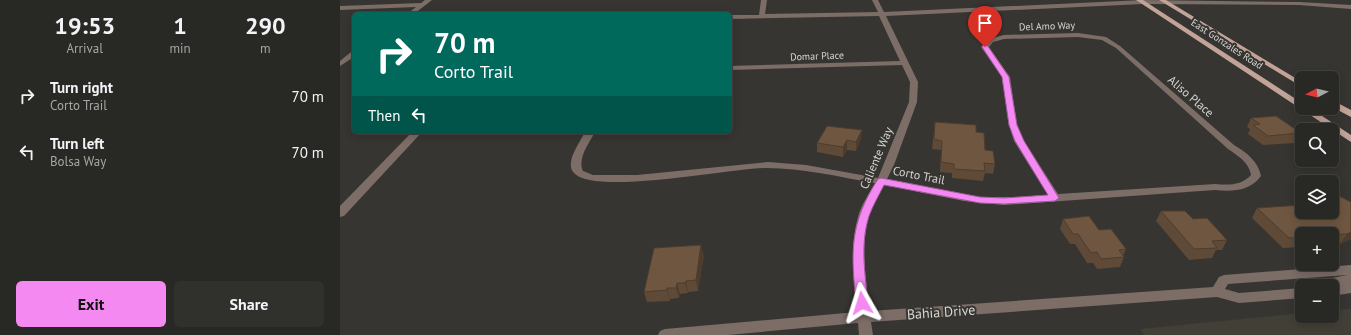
<!DOCTYPE html>
<html lang="en">
<head>
<meta charset="utf-8">
<style>
	body { margin:0; font-family:"PT Sans",sans-serif; background:#30302d; color:#f1f3f6; height:100vh; display:flex; flex-direction:column; font-size:15px; white-space:nowrap }
	* { box-sizing:border-box; margin:0 }
	p { font-size:13px; color:#a5a6a7 }
	.icon { flex:none; width:22px; height:22px; fill:none; stroke:currentColor; stroke-width:2; stroke-linecap:round; stroke-linejoin:round }
	.map { position:relative; flex:1; overflow:hidden }
	.side { display:flex; flex-direction:column; background:#282825; width:340px }
	.side>* { flex:none }
	.hud { position:absolute; left:12px; top:12px; width:380px; height:122px; border-radius:6px; box-shadow:0 2px 10px #0003,0 0 0 1px #444442; background:#00695c; color:#fff; overflow:hidden }
	.needle { width:26px; rotate:263deg }
	.fabs { position:absolute; left:955px; top:71px; display:grid; gap:8px }
	.fabs a { display:grid; place-items:center; width:44px; height:44px; border-radius:6px; background:#282825; box-shadow:0 2px 10px #0003,0 0 0 1px #444442; font-size:20px }
	.pin { position:absolute; display:grid; place-items:center; width:34px; height:34px; color:#fff; margin:-41px -17px; border-radius:50% 50% 50% 0; rotate:-45deg; box-shadow:0 0 4px #0007 }
	.pin .icon { rotate:45deg }
	.me { position:absolute; width:44px; margin:-22px; rotate:354deg; stroke-linejoin:round; filter:drop-shadow(0 0 3px #0008) }
	.turn { display:flex; align-items:center; gap:14px; height:84px; padding:0 16px; font-size:18px }
	.turn .icon { width:52px; height:52px; stroke-width:2.5 }
	.turn b { display:block; font-size:28px; line-height:34px }
	.then { display:flex; align-items:center; height:38px; padding:0 16px; background:#0003; gap:8px; font-size:15px }
	.eta { display:flex; justify-content:space-evenly; align-items:center; height:68px; text-align:center }
	.eta b { font-size:24px; font-weight:600; line-height:28px }
	.button { display:flex; gap:8px; margin-top:auto; padding:8px 16px }
	.button a { flex:1; height:46px; border-radius:6px; background:#f489f1; color:#111; font-size:16px; font-weight:600; line-height:46px; text-align:center }
	.button a+a { background:#30302d; color:#f1f3f6 }
	ul { padding:0; list-style:none }
	li { display:flex; align-items:center; gap:12px; height:56px; padding:0 16px }
	li div { flex:1 }
	li b { display:block; font-size:15px }
	li em { font-style:normal }
	main { display:flex; flex:1; min-height:0 }
	.map>svg:first-child { display:block }
	.built { fill:#423f36 }
	.lines { fill:none; stroke-linecap:round; stroke-linejoin:round }
	.minor { fill:#7c6d67; fill-rule:evenodd }
	.major { fill:#c2a398; fill-rule:evenodd }
	.wall { fill:#5f4a37 }
	.shaded-wall { fill:#4e3c2d }
	.building { fill:#6f5640; stroke:#4e3c2d }
	.route { fill:#f489f1; stroke:#9f599d }
	.labels { text-anchor:middle; dominant-baseline:central; stroke-width:4; stroke-linejoin:round; paint-order:stroke }
	.far-street-label { font-size:10px; fill:#d7d6d4; stroke:#363531 }
	.street-label { font-size:12px; fill:#d7d6d4; stroke:#363531 }
	.near-street-label { font-size:14px; fill:#d7d6d4; stroke:#363531 }
</style>
</head>
<body>
<main>
<section class="side">
<div class="eta">
<div><b>19:53</b><p>Arrival</p></div>
<div><b>1</b><p>min</p></div>
<div><b>290</b><p>m</p></div>
</div>
<ul>
<li><svg class="icon" aria-label="right" viewBox="0 0 24 24"><path d="M7 20v-9h11M14 6l5 5-5 5"/></svg><div><b>Turn right</b><p>Corto Trail</p></div><em>70 m</em></li>
<li><svg class="icon" aria-label="left" viewBox="0 0 24 24"><path d="M17 20v-9H6M10 6l-5 5 5 5"/></svg><div><b>Turn left</b><p>Bolsa Way</p></div><em>70 m</em></li>
</ul>
<div class="button"><a>Exit</a><a>Share</a></div>
</section>
<div class="map">
<svg width="1011" height="335" viewBox="0 0 1011 335">
	<rect width="100%" height="100%" fill="#363531"/>
	<path class="built" d="M1011 309V335H804L800 329 962 313V316H992V310Z"/>
	<g class="lines">
		<path class="minor" d="M85 0H92L74 14H67L76 7 0 10V6L81 3Z
			M421 0H427L425 14 538 12 532 0H538L544 12 803 0 959 2 1011 5V9L959 5 803 4 546 16 578 82 577 102 554 165 547 179 640 197H676L708 195 674 141 669 125 662 77 641 47 649 39 664 35 738 33 766 37 780 46 894 145C907 153 918 161 921 176 910 191 892 192 875 190L664 205 624 201 544 185C539 195 533 205 529 216 520 247 526 280 530 311L873 287 879 277 884 275 1011 265V293L992 296V286H980L982 280 1007 275 888 284 885 289 899 293 962 288V298L899 303 877 297 531 322 533 335H519L518 323 388 335H318L320 331 325 329 517 312C514 280 509 248 518 217 521 205 529 194 535 183 499 177 463 168 426 168 393 168 254 196 234 173 224 163 240 142 245 132H255C249 143 237 159 243 171L253 175H297L428 162 466 165 538 178 569 102 570 82 562 65 390 70V66L560 61 539 16 390 19V15H419ZM738 37 762 40 776 48 888 149C898 156 909 162 911 175 901 186 888 185 875 184L718 194 684 141 677 125 670 77 649 47 653 42 664 39Z
			M11 52H14V57L0 66V61Z
			M72 132H82L4 216 0 217V206Z"/>
		<path class="major" d="M796 0H803L962 103V108H970L1011 135V142Z
			M819 0H826L962 82V87Z
			M992 100 1011 110V117L992 107Z"/>
	</g>
	<path class="wall" d="M911 118 961 133 956 143 923 145 908 134 910 129 907 127Z
		M595 122 636 132 645 150 655 164 653 174 645 173 643 181 612 178V173L600 172 601 150 592 149Z
		M521 139 516 151 507 150 503 157 477 152V143Z
		M917 208 992 212 1011 239 1000 244H992V234H962V247L943 248 912 218Z
		M821 211 853 219 887 240 882 250H876L872 258 849 260 816 221Z
		M723 219 759 230 786 249 783 256 784 257 780 267 757 269 753 263H747L735 244H730L720 229Z
		M364 255 358 291 348 292V293L340 294 339 298 330 299V301L307 302 304 292Z"/>
	<path class="shaded-wall" d="M522 130 521 139 516 151V142Z
		M507 140V150L503 157V147Z
		M1011 232V239L1000 244 1007 234Z
		M361 245 364 255 358 291 356 280Z
		M346 281 348 292V293L345 283Z
		M337 283 340 294 339 298 336 288Z
		M327 288 330 299V301L327 290Z"/>
	<path class="building" d="M936 116 961 133 928 136 913 125 920 124 911 118Z
		M595 122 636 125V132L644 133 645 150 653 151 655 164 644 163 645 171 614 169V164L601 162 602 141 594 139Z
		M487 126 522 130 516 142 507 140 503 147 477 143Z
		M995 194 1011 202V232L1007 234 992 235V234H962V237L949 238 917 208 962 205V212H992V195Z
		M821 211H845L853 219 867 218 887 240 872 241 877 248 854 249Z
		M749 216 759 230 771 229 786 249 779 250 784 257 761 259 757 252 751 253 738 234H733L723 219Z
		M361 245 356 280 346 281 345 283H337L336 288H327V290L304 292 314 248Z"/>
	<path class="route" d="M643 45H647L669 77 677 125 684 141 719 198 715 201 664 204 640 203 544 185C539 195 533 205 529 216 520 244 525 274 528 303L526 306 522 308 518 306 516 303C511 252 509 224 538 179L541 178 640 197 664 198 708 195 675 141 669 125 662 77 642 47Z"/>
	<g class="labels">
		<g class="far-street-label">
			<text transform="translate(707 26) rotate(-2)">Del Amo Way</text>
			<text transform="translate(887 44) rotate(33)">East Gonzales Road</text>
			<text transform="translate(477 56) rotate(-2)">Domar Place</text>
		</g>
		<g class="street-label">
			<text transform="translate(851 96) rotate(41)">Aliso Place</text>
			<text transform="translate(536 158) rotate(-67)">Caliente Way</text>
			<text transform="translate(579 175) rotate(11)">Corto Trail</text>
		</g>
		<g class="near-street-label">
			<text transform="translate(601 312) rotate(-4)">Bahia Drive</text>
		</g>
	</g>
</svg>
<div class="fabs">
<a><svg class="needle" viewBox="-14 -14 28 28"><path d="M0-13l5 13h-10z" fill="#e53935"/><path d="M0 13l5-13h-10z" fill="#a5a6a7"/></svg></a>
<a><svg class="icon" aria-label="search" viewBox="0 0 24 24"><circle cx="10" cy="10" r="6"/><path d="M15 15l6 6"/></svg></a>
<a><svg class="icon" aria-label="layers" viewBox="0 0 24 24"><path d="M12 4l9 5-9 5-9-5zM3 14l9 5 9-5"/></svg></a>
<a>+</a>
<a>−</a>
</div>
<div class="pin" style="left:645px;top:47px;background:#d93025"><svg class="icon" aria-label="arrive" viewBox="0 0 24 24"><path d="M6 21V4h12l-3 4 3 4H6"/></svg></div>
<svg class="me" style="left:522px;top:303px" viewBox="-20 -20 40 40"><path d="M0-17L14 15 0 8-14 15z" fill="#f489f1" stroke="#fff" stroke-width="4"/></svg>
<div class="hud">
<div class="turn"><svg class="icon" aria-label="right" viewBox="0 0 24 24"><path d="M7 20v-9h11M14 6l5 5-5 5"/></svg><div><b>70 m</b>Corto Trail</div></div>
<div class="then">Then<svg class="icon" aria-label="left" viewBox="0 0 24 24"><path d="M17 20v-9H6M10 6l-5 5 5 5"/></svg></div>
</div>
</div>
</main>
</body>
</html>
